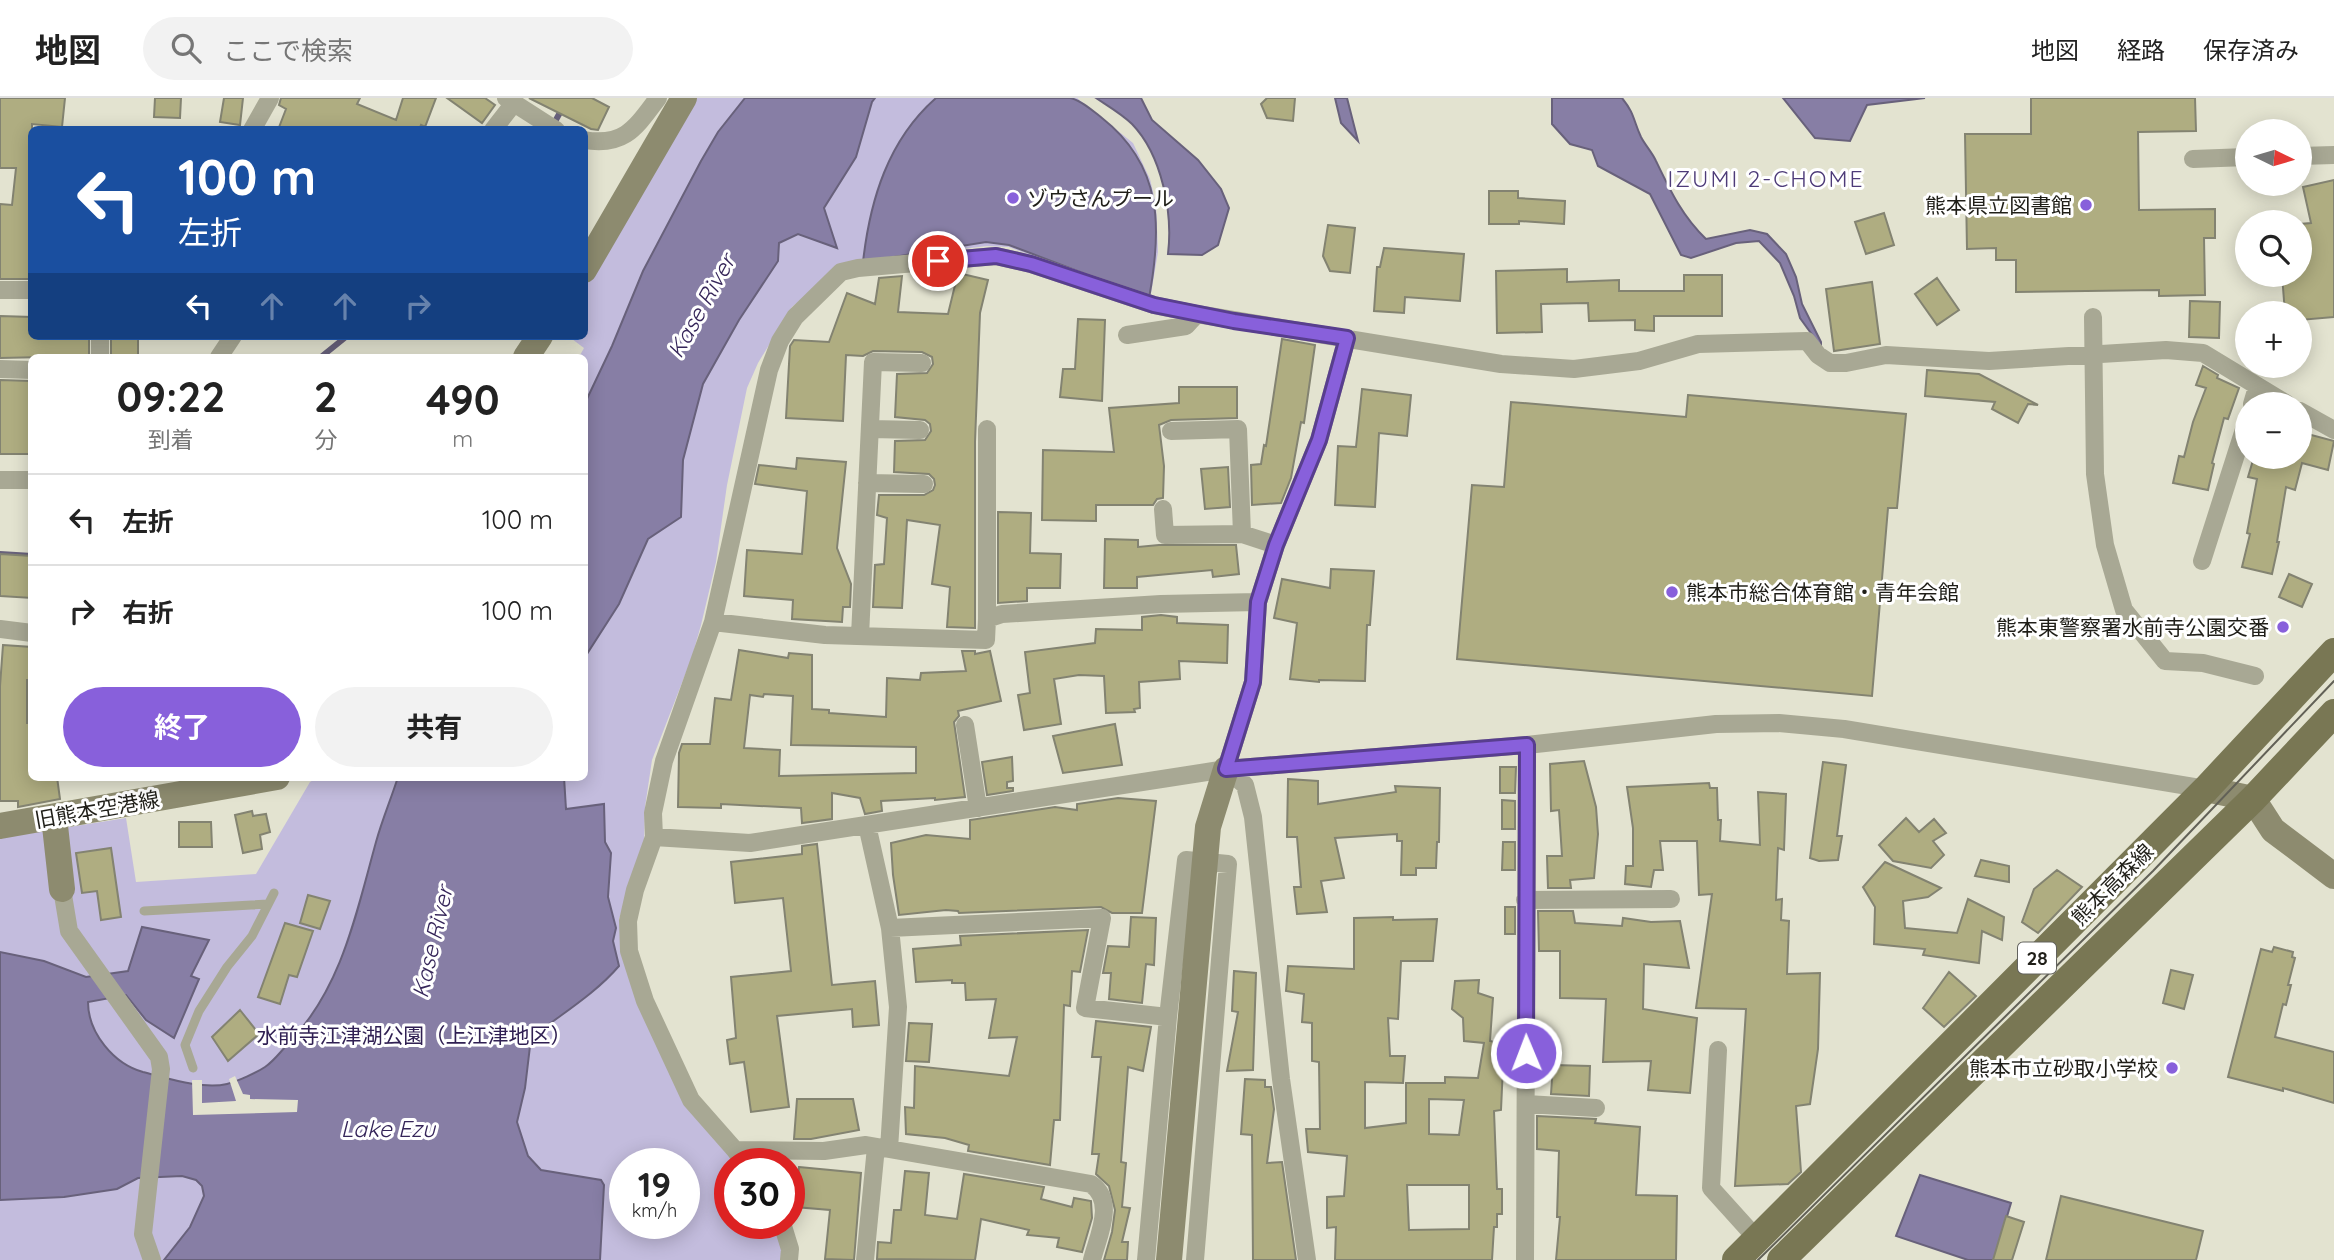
<!DOCTYPE html>
<html lang="ja">
<head>
<meta charset="utf-8">
<style>
	body { margin:0; font-family:Quicksand,"Noto Sans JP",sans-serif; background:#f2f2f2; color:#222; height:100vh; display:flex; flex-direction:column; font-size:26px; white-space:nowrap }
	* { box-sizing:border-box; margin:0 }
	p { font-size:23px; color:#767676 }
	.icon { flex:none; width:38px; height:38px; fill:none; stroke:currentColor; stroke-width:2; stroke-linecap:round; stroke-linejoin:round }
	.map { position:relative; flex:1; overflow:hidden }
	.side { position:absolute; left:28px; top:256px; width:560px; height:427px; display:flex; flex-direction:column; background:#fff; border-radius:10px; box-shadow:0 4px 18px #0003 }
	.side>* { flex:none }
	.top-card { position:absolute; left:28px; top:28px; width:560px; height:214px; border-radius:10px; box-shadow:0 4px 18px #0003; background:#1a4fa0; color:#fff; overflow:hidden }
	.needle { width:46px; rotate:95deg }
	.fabs { position:absolute; left:2235px; top:21px; display:grid; gap:14px }
	.fabs a { display:grid; place-items:center; width:77px; height:77px; border-radius:50%; background:#fff; box-shadow:0 4px 18px #0003; font-size:35px }
	.speed { position:absolute; left:609px; top:1050px; display:flex; gap:14px; font-size:35px; font-weight:700; text-align:center }
	.speed>* { display:grid; place-content:center; width:91px; height:91px; border-radius:50%; background:#fff; box-shadow:0 4px 18px #0003; line-height:1 }
	.speed small { font-size:18px; font-weight:400 }
	.speed .limit { border:10px solid #d22; background:#fff; color:#111 }
	.pin { position:absolute; display:grid; place-items:center; width:60px; height:60px; color:#fff; margin:-30px; border:4px solid #fff; border-radius:50%; box-shadow:0 2px 7px #0007 }
	.me { position:absolute; width:77px; margin:-38px; rotate:359deg; stroke-linejoin:round; filter:drop-shadow(0 0 5px #0008) }
	.turn { display:flex; align-items:center; gap:24px; height:147px; padding:0 35px; font-size:32px }
	.turn .icon { width:91px; height:91px; stroke-width:2.5 }
	.turn b { display:block; font-size:49px; line-height:60px }
	.lanes { display:flex; align-items:center; height:66px; padding:0 35px; background:#0003; justify-content:center; gap:35px; direction:ltr }
	.lanes .off { opacity:.35 }
	.eta { display:flex; justify-content:space-evenly; align-items:center; height:119px; text-align:center }
	.eta b { font-size:42px; font-weight:700; line-height:49px }
	.action { display:flex; gap:14px; margin-top:auto; padding:14px 35px }
	.action a { flex:1; height:80px; border-radius:42px; background:#8860db; color:#fff; font-size:28px; font-weight:700; line-height:80px; text-align:center }
	.action a+a { background:#f2f2f2; color:#222 }
	ul { padding:0; list-style:none }
	li { display:flex; align-items:center; gap:21px; height:91px; padding:0 35px; border-top:2px solid #e0e0e0 }
	li div { flex:1 }
	li b { display:block; font-size:26px }
	li em { font-style:normal }
	header { display:flex; align-items:center; gap:42px; box-sizing:border-box; height:98px; padding:0 35px; background:#fff; border-bottom:2px solid #e0e0e0 }
	header strong { font-size:33px }
	nav { display:flex; gap:38px; margin-inline-start:auto; font-size:24px }
	.search { width:490px; height:63px; background:#f2f2f2; display:flex; align-items:center; gap:18px; box-sizing:border-box; padding:0 24px; border-radius:38px; color:#767676; font-size:26px }
	.map>svg:first-child { display:block }
	.green { fill:#c3bcdd; fill-rule:evenodd }
	.water { fill:#877ea5; stroke:#68617b; stroke-width:2 }
	.pier { fill:#e3e3d0 }
	.lines { fill:none; stroke-linecap:round; stroke-linejoin:round }
	.stream { stroke:#68617b; stroke-width:6 }
	.building { fill:#afad81; stroke:#838371; stroke-width:2; fill-rule:evenodd }
	.lane { stroke:#a8a894; stroke-width:9 }
	.street { stroke:#a8a894; stroke-width:18 }
	.secondary { stroke:#8d8b6f; stroke-width:26 }
	.primary { stroke:#797754; stroke-width:28 }
	.tram { stroke:#626157; stroke-width:2 }
	.route-casing { stroke:#583e8e; stroke-width:18 }
	.route { stroke:#8860db; stroke-width:12 }
	.poi-dot { fill:#8860db; stroke:#fff; stroke-width:2.5 }
	.labels { text-anchor:middle; dominant-baseline:central; stroke-width:6; stroke-linejoin:round; paint-order:stroke }
	.shield { fill:#fff; stroke:#62625d; stroke-width:2 }
	.shield-label { font-size:19px; font-weight:bold; fill:#1f1e18 }
	.poi-label { font-size:21px; fill:#1f1e18; stroke:#fff; text-anchor:end }
	.street-label { font-size:21px; fill:#1f1e18; stroke:#fff }
	.park-label { font-size:21px; fill:#302053; stroke:#fff }
	.neighbourhood-label { font-size:23px; letter-spacing:2px; fill:#4d3b78; stroke:#fff }
	.water-label { font-size:23px; font-style:italic; fill:#352559; stroke:#fff }
</style>
</head>
<body>
<header>
<strong>地図</strong>
<div class="search"><svg class="icon" aria-label="search" viewBox="0 0 24 24"><circle cx="10" cy="10" r="6"/><path d="M15 15l6 6"/></svg>ここで検索</div>
<nav><a>地図</a><a>経路</a><a>保存済み</a></nav>
</header>
<div class="map">
<svg width="2334" height="1162" viewBox="0 0 2334 1162">
	<rect width="100%" height="100%" fill="#e3e3d0"/>
	<path class="green" d="M695 0H1077L1133 45 1150 81 1156 107 1158 154 1150 202 1009 149 987 148 855 164 832 175 792 209 758 265 747 290 727 387 716 464 701 527 692 559 652 662 645 709 644 750 619 821 623 848 682 996 735 1066H730V1125H775L785 1162H0V740L126 720 136 784 256 776 310 684 318 679H584V259H579L584 250 568 238H584L585 189ZM625 1066H684V1125H625Z"/>
	<path class="water" d="M745 0H875L872 4 856 59 824 110 837 150 798 136 779 145 778 163 739 222 703 286 683 362 681 419 648 441 619 506 585 559V305L612 248 643 173 701 63 718 34Z
		M936 0C966 0 997 0 1027 0 1041 0 1056 0 1070 0 1081 2 1093 13 1102 20 1163 68 1162 130 1149 200L1009 147 986 144 863 164C870 102 888 42 936 0Z
		M1096 0H1141L1152 22 1198 62 1221 91 1229 110 1218 147 1202 157 1168 156C1173 115 1162 57 1132 26 1122 16 1108 8 1096 0Z
		M1335 0H1347L1358 43 1341 25Z
		M1552 0H1622C1635 16 1633 22 1641 39 1645 47 1652 54 1656 63 1670 92 1682 118 1706 141L1750 132 1767 136 1786 156 1796 179 1802 206 1821 244V249L1800 220 1794 198 1780 165 1759 143 1736 145 1691 160 1681 157 1650 96 1598 68 1592 52 1570 46 1552 26Z
		M1783 0H1925L1867 7 1850 43 1815 40Z
		M398 679H564L566 711 604 706 605 744 611 755 608 799 616 830 613 843 619 868C594 897 561 916 531 940L525 990 517 1024 528 1058 541 1072 601 1082 604 1087 600 1162H164L190 1129 204 1098 202 1088 196 1082 182 1078 138 1080 117 1091 64 1099 0 1102V854L44 863 86 879 128 873 142 829 209 842 191 878 199 881 174 940 146 922 126 897 88 904C88 935 114 966 143 974 167 980 203 992 227 986 238 983 256 975 265 969 274 963 281 953 288 946 342 890 356 816 376 744 382 722 391 701 398 679Z
		M1920 1077 2011 1105 1994 1162H1968L1896 1138Z"/>
	<path class="pier" d="M235 978 243 996 250 997V1001L298 1002 297 1014 193 1017 192 982H202V1005L236 1003 229 981Z"/>
	<g class="lines">
		<path class="stream" d="M552 29 568 0
			M321 259 347 238
			M0 456 32 458"/>
	</g>
	<path class="building" d="M0 0H65L62 29 32 26V181H0V106L12 107 16 70H0Z
		M155 0H181L180 20 154 19Z
		M224 0H243L240 27 220 24Z
		M281 0H360L357 6 396 22 403 0H436L425 29 421 27 419 32H278L286 11 279 7Z
		M447 0H485L495 7 482 25Z
		M529 0H592L609 9 598 32 591 31Z
		M1267 0H1295L1293 23 1267 20 1261 6Z
		M2031 0H2195L2196 33 2138 34 2139 112 2215 111V140H2204L2205 197 2159 198V192L2016 194V162H1996V150L1967 151 1965 36H2031Z
		M2334 82V219L2300 222V215H2285L2282 177H2300V126L2311 125 2303 89Z
		M1489 93H1518V100L1565 103 1564 126 1519 123V126H1489Z
		M1884 115 1894 147 1866 156 1855 124Z
		M1328 127 1355 130 1350 175 1330 173 1323 158Z
		M1384 150 1464 156 1460 203 1405 199 1404 215 1374 213 1377 169H1380Z
		M1567 171V184L1619 182V193H1684V177H1722V218H1654V233L1635 232V222L1589 223 1588 205 1541 206 1542 234 1497 235 1496 173Z
		M958 175 988 182 980 215 975 344V530L947 529 950 489 932 486 940 427 907 422 902 510 873 509 875 467 884 466 887 420 877 417 879 397H924L933 392 935 387 934 381 929 376 894 374 895 343 925 342 931 333 930 326 925 322 895 319 897 276 927 275 933 266 932 259 922 254 873 253 863 258 846 257 843 323 786 320 790 248 794 242 829 244 847 195 875 206 879 180 902 178 898 214 948 216Z
		M1937 180 1959 212 1937 227 1915 196Z
		M1872 184 1880 246 1834 253 1826 191Z
		M2190 203 2220 204 2219 240 2189 239Z
		M0 218 32 219V238H89V258L0 260Z
		M1078 221 1105 222 1102 303 1060 299 1063 271H1075Z
		M111 238H138V259L111 257Z
		M1282 241 1315 247 1304 325 1301 324 1291 380 1281 405 1252 407 1251 367 1261 366 1264 347 1266 348Z
		M2203 268 2218 277 2217 280 2239 290 2228 321 2224 320 2212 365 2214 366 2208 392 2173 385 2179 358 2184 359 2193 324 2206 290 2196 287Z
		M1927 272 1979 276 2038 307 2028 306 2018 325 1992 311 1995 304 1925 298Z
		M0 282 32 283V356H0Z
		M1179 289H1237V320L1171 322 1159 327 1164 368 1163 400 1157 401 1153 407H1096V423L1042 422 1043 352 1114 354 1109 310 1179 305Z
		M1362 291 1411 297 1407 338 1379 335 1375 409 1335 407 1338 348 1356 349Z
		M1688 297 1906 316 1897 410H1888L1872 598 1457 561 1472 387 1504 389 1511 304 1686 319Z
		M2300 334 2334 343 2328 372 2302 365 2295 392 2286 389 2277 444H2279L2272 476 2242 469 2250 436 2247 435 2257 381 2248 379 2254 359H2300Z
		M797 360 846 364 837 450 851 486 850 509H843L842 524 792 521 793 502 744 498 747 452 802 456 807 393 755 386 759 367 796 371Z
		M1228 369 1230 409 1205 411 1201 371Z
		M998 414 1031 415 1030 455 1061 456 1060 490H1027V503L998 505Z
		M1105 441 1138 442V449L1159 447H1236L1239 476 1213 479 1212 472 1137 479V490H1104Z
		M0 456 32 458V500L0 498Z
		M1331 471 1374 473 1370 527H1367L1365 583 1319 582V584L1290 581 1297 525 1274 520 1282 481 1330 490Z
		M2289 476 2312 486 2302 509 2279 499Z
		M1161 517 1177 519V525L1228 527 1227 565 1179 563 1180 581 1139 584 1140 610 1134 611 1135 614 1106 615 1104 578 1079 577 1054 581 1061 626 1024 632 1018 597 1030 595 1025 554 1095 545 1096 531 1142 532V519Z
		M3 547 32 549V582H27V625H30L32 679H57L60 701 18 709V703H0V588Z
		M739 552 788 560 789 555 812 557V611L829 612V615L886 619 887 580 920 582 921 575 966 573 962 553H975V556L990 553 1001 603 958 613 959 618 954 624 965 699 935 702V700L881 703 882 713 865 716 860 700 832 695V721L802 725 801 710 721 706V710L678 709 679 655 682 646H710L715 600 731 602ZM764 596 793 598 791 647 916 649V675L779 678 780 652 744 650 750 597 763 599Z
		M1115 626 1122 667 1063 675 1053 638Z
		M1012 659 1013 683 1007 684V690H1013V693L987 697 982 664Z
		M1584 663 1596 709 1598 736 1594 780 1570 782 1571 790H1548L1547 758H1562L1559 712 1551 713 1550 666Z
		M1823 664 1846 667 1837 738H1842L1838 762 1819 763 1810 760Z
		M1500 669H1516L1515 695H1500Z
		M1288 681 1318 683V706L1396 694 1395 688 1440 690 1439 744H1437L1436 770H1416V777H1401L1402 743H1397V736L1335 740 1344 780 1321 783 1327 814 1297 816 1294 789H1301L1297 739H1287Z
		M1709 685 1710 690H1717L1718 722H1721L1720 743 1760 747 1758 694 1786 696 1784 752 1778 750 1776 802 1782 801 1781 822 1789 823 1787 876 1820 875 1818 951 1810 1006 1796 1008 1801 1074 1788 1086 1735 1088 1746 911 1696 910 1712 796 1699 797 1697 743H1660L1663 772H1654L1651 789 1625 786 1626 768H1633V730L1627 689Z
		M1118 700 1156 703 1142 815H1112L1101 809 959 815 958 813 946 812 899 817 893 777 891 745 926 737 970 741V722L1055 709 1077 712V706Z
		M1502 702 1515 703V731H1502Z
		M252 713 253 718 266 716 270 734 260 737 262 751 243 755 235 717Z
		M1906 720 1919 734 1934 721 1946 735 1933 743 1944 757 1931 770 1893 763 1879 747Z
		M179 724H211L212 749H179Z
		M1503 744H1515V772H1502Z
		M817 746 832 887 875 883 879 927 853 929 852 911 777 918 789 1009 751 1014 744 964 730 966 727 942 736 940 731 879 791 873 783 800 735 805 731 764 802 756V748Z
		M111 750 121 819 101 822 97 793 82 795 76 755Z
		M1981 762 2009 768V784L1975 778Z
		M1885 764 1941 790 1928 799 1903 803 1905 830 1957 835 1968 801 2004 819 2002 842 1982 833 1979 865 1923 857 1925 851 1874 846 1875 809 1863 789Z
		M2057 772 2082 789 2038 835 2022 824 2034 791Z
		M308 797 330 803 320 831 300 825Z
		M1505 809H1515V836H1505Z
		M1538 813H1573L1575 825 1622 828 1623 820 1651 824 1680 823 1689 870 1644 866 1643 911 1697 920 1690 995 1648 992 1651 963 1603 964 1606 901 1560 900V853H1539Z
		M1131 819 1156 820 1154 867 1146 866 1142 905 1109 901 1111 875H1103L1108 848 1129 849Z
		M1393 819V822L1437 821 1433 863H1401L1398 921 1388 920 1390 958H1405L1403 985 1365 984V1030L1406 1025V985H1445V979L1478 980 1484 945 1464 943 1463 920 1452 911 1455 883 1479 882 1478 895 1493 900 1490 943 1504 946 1501 1012 1494 1013 1497 1091H1502V1116H1497V1129H1494L1492 1162H1335L1336 1129 1327 1130V1099L1344 1098 1347 1058 1308 1054 1306 1031H1320L1319 964 1312 963V925L1302 924 1304 896 1286 893 1288 868 1354 871V820ZM1429 1001 1464 1002 1459 1037 1429 1036ZM1407 1087H1469V1131L1409 1132Z
		M285 825 313 833 297 879 289 877 280 906 258 899Z
		M1088 832 1080 874 1072 873 1070 908 1064 907 1060 1022H1054L1050 1067 968 1053 969 1047 945 1040 906 1036 905 1009 914 1010 915 968 1009 978 1017 939 989 940 996 901 966 902 965 885H952V882L916 884 913 851 961 847 960 838Z
		M2274 849 2293 854 2292 859 2295 860 2288 887H2291L2286 907 2283 906 2275 939 2334 954V1005L2283 990V993L2228 979 2261 851 2272 854Z
		M2171 872 2193 877 2184 911 2163 905Z
		M1234 873 1256 875 1253 972 1227 973 1238 914 1232 913Z
		M1949 874 1976 898 1944 929 1923 910Z
		M240 912 259 936 228 963 212 939Z
		M1096 923 1151 929 1143 973 1128 969 1121 1064 1126 1065 1122 1109 1130 1110 1122 1144H1128L1127 1162H1104L1112 1134 1115 1112 1109 1088 1096 1076 1099 1056H1092L1101 959H1092Z
		M909 925 932 926 929 964 906 963Z
		M1553 967 1590 968 1589 998 1551 996Z
		M1245 981 1265 982V989H1271L1274 1011 1267 1065 1282 1064 1296 1162H1253L1252 1037 1241 1036Z
		M797 1001H853L859 1032 811 1041H794Z
		M1537 1018 1596 1021 1595 1025 1640 1029 1636 1097 1677 1098 1676 1162H1556L1560 1119H1557L1559 1053 1537 1051Z
		M799 1069 861 1075 854 1162 825 1161 830 1112 795 1109Z
		M905 1073 929 1075 925 1117 957 1121 964 1076 1044 1089 1041 1101 1072 1109 1074 1100 1091 1103 1092 1120 1082 1154 1057 1149 1059 1140 1027 1137 1029 1132 981 1121 975 1162 877 1161 878 1144 891 1145 894 1112H901Z
		M2061 1098 2203 1133 2196 1162H2046Z
		M2006 1118 2024 1124 2012 1162H1993Z"/>
	<g class="lines">
		<path class="lane" d="M144 813 268 806
			M193 970 185 947 199 913 227 869 252 838 274 795"/>
		<path class="street" d="M506 0 556 32
			M252 32 270 0
			M493 32 514 5
			M584 42C625 49 636 29 658 0
			M2300 58 2334 57
			M2193 61 2247 59
			M0 192H32
			M2093 219 2095 376 2105 447 2124 512 2165 563 2203 565 2255 578
			M1127 237 1186 228 1197 216
			M100 259V238
			M219 259 233 238
			M0 271 32 272
			M2252 306 2257 289
			M2300 313 2334 332
			M870 331 920 332
			M987 331V521
			M1171 333 1238 331 1242 436
			M0 382H32
			M867 385 924 386
			M1163 411 1165 437 1242 436 1276 447
			M2202 463 2247 322
			M713 524 825 537 986 542 987 521 1002 516 1161 506 1258 504
			M0 531 32 535
			M860 538 873 264 922 265
			M965 627 978 710
			M1226 671 1245 687 1253 719 1281 981 1307 1162
			M1226 671 1253 584 1258 504 1276 447 1319 342 1347 240
			M867 727 890 830 898 909 889 1051
			M654 739 750 745 1226 671 1527 647 1716 626 1779 625 1844 631 2206 691
			M62 791 69 833 159 959 161 971 143 1136 152 1162
			M1525 802 1671 801
			M890 830 1102 820 1085 910 1168 919
			M1718 952 1711 1090 1757 1141
			M1526 1006 1596 1010
			M735 1052 824 1053 866 1047 1091 1086C1116 1103 1098 1138 1092 1162
			M745 1066 735 1052 691 1002 645 903 629 853 628 823 635 792 654 739 653 715 664 663 713 524 769 272 780 243 795 219 841 174 858 170 996 158 1031 166 1154 207 1197 216 1501 266 1574 271 1639 263 1698 246 1807 243 1818 257 1830 265H1846L1886 257 1989 263 2166 252 2203 255 2287 306
			M782 1125 790 1151 789 1162
			M865 1162 876 1049
			M1146 1162 1168 919 1186 762 1228 766 1195 1162
			M1525 1162 1527 647"/>
		<path class="secondary" d="M584 172 684 0
			M526 259 540 238
			M2206 691 2253 701 2273 732 2334 778
			M54 719 62 791
			M0 728 277 679
			M1169 1162 1208 729 1226 671"/>
		<path class="primary" d="M1736 1162 2206 691 2334 554
			M1781 1162 2253 701 2334 615"/>
		<path class="tram" d="M1758 1162 2153 773 2334 583"/>
	</g>
	<g class="lines">
		<g class="route-casing">
			<path id="route" d="M938 163 996 158 1031 166 1154 207 1234 223 1347 240 1319 342 1276 447 1258 504 1253 584 1226 671 1527 647 1526 955"/>
		</g>
		<use href="#route" class="route"/>
	</g>
	<g class="poi-dot">
		<circle cx="1013" cy="100" r="7"/>
		<circle cx="2086" cy="107" r="7"/>
		<circle cx="1672" cy="494" r="7"/>
		<circle cx="2283" cy="529" r="7"/>
		<circle cx="2172" cy="970" r="7"/>
	</g>
	<g class="labels">
		<rect class="shield" x="2018" y="844.5" width="38" height="31" rx="5"/>
		<g class="shield-label">
			<text x="2037" y="860">28</text>
		</g>
		<g class="poi-label">
			<text x="1027" y="100" text-anchor="start">ゾウさんプール</text>
			<text x="2072" y="107">熊本県立図書館</text>
			<text x="1686" y="494" text-anchor="start">熊本市総合体育館・青年会館</text>
			<text x="2269" y="529">熊本東警察署水前寺公園交番</text>
			<text x="2158" y="970">熊本市立砂取小学校</text>
		</g>
		<g class="street-label">
			<text transform="translate(97 711) rotate(-10)">旧熊本空港線</text>
			<text transform="translate(2112 786) rotate(-45)">熊本高森線</text>
		</g>
		<g class="park-label">
			<text x="414" y="937">水前寺江津湖公園（上江津地区）</text>
		</g>
		<g class="neighbourhood-label">
			<text x="1766" y="80">IZUMI 2-CHOME</text>
		</g>
		<g class="water-label">
			<text transform="translate(701 208) rotate(-61)">Kase River</text>
			<text transform="translate(432 844) rotate(-77)">Kase River</text>
			<text x="388" y="1030">Lake Ezu</text>
		</g>
	</g>
</svg>
<div class="fabs">
<a><svg class="needle" viewBox="-14 -14 28 28"><path d="M0-13l5 13h-10z" fill="#e53935"/><path d="M0 13l5-13h-10z" fill="#767676"/></svg></a>
<a><svg class="icon" aria-label="search" viewBox="0 0 24 24"><circle cx="10" cy="10" r="6"/><path d="M15 15l6 6"/></svg></a>
<a>+</a>
<a>−</a>
</div>
<div class="speed"><div>19<small>km/h</small></div><div class="limit">30</div></div>
<div class="pin" style="left:938px;top:163px;background:#d93025"><svg class="icon" aria-label="arrive" viewBox="0 0 24 24"><path d="M6 21V4h12l-3 4 3 4H6"/></svg></div>
<svg class="me" style="left:1526px;top:955px" viewBox="-20 -20 40 40"><circle r="17" fill="#8860db" stroke="#fff" stroke-width="3"/><path d="M0-11L8 9 0 5-8 9z" fill="#fff"/></svg>
<div class="top-card">
<div class="turn"><svg class="icon" aria-label="left" viewBox="0 0 24 24"><path d="M17 20v-9H6M10 6l-5 5 5 5"/></svg><div><b>100 m</b>左折</div></div>
<div class="lanes"><svg class="icon" aria-label="left" viewBox="0 0 24 24"><path d="M17 20v-9H6M10 6l-5 5 5 5"/></svg><svg class="icon off" aria-label="ahead" viewBox="0 0 24 24"><path d="M12 20V5M6 11l6-6 6 6"/></svg><svg class="icon off" aria-label="ahead" viewBox="0 0 24 24"><path d="M12 20V5M6 11l6-6 6 6"/></svg><svg class="icon off" aria-label="right" viewBox="0 0 24 24"><path d="M7 20v-9h11M14 6l5 5-5 5"/></svg></div>
</div>
<section class="side">
<div class="eta">
<div><b>09:22</b><p>到着</p></div>
<div><b>2</b><p>分</p></div>
<div><b>490</b><p>m</p></div>
</div>
<ul>
<li><svg class="icon" aria-label="left" viewBox="0 0 24 24"><path d="M17 20v-9H6M10 6l-5 5 5 5"/></svg><div><b>左折</b></div><em>100 m</em></li>
<li><svg class="icon" aria-label="right" viewBox="0 0 24 24"><path d="M7 20v-9h11M14 6l5 5-5 5"/></svg><div><b>右折</b></div><em>100 m</em></li>
</ul>
<div class="action"><a>終了</a><a>共有</a></div>
</section>
</div>
</body>
</html>
